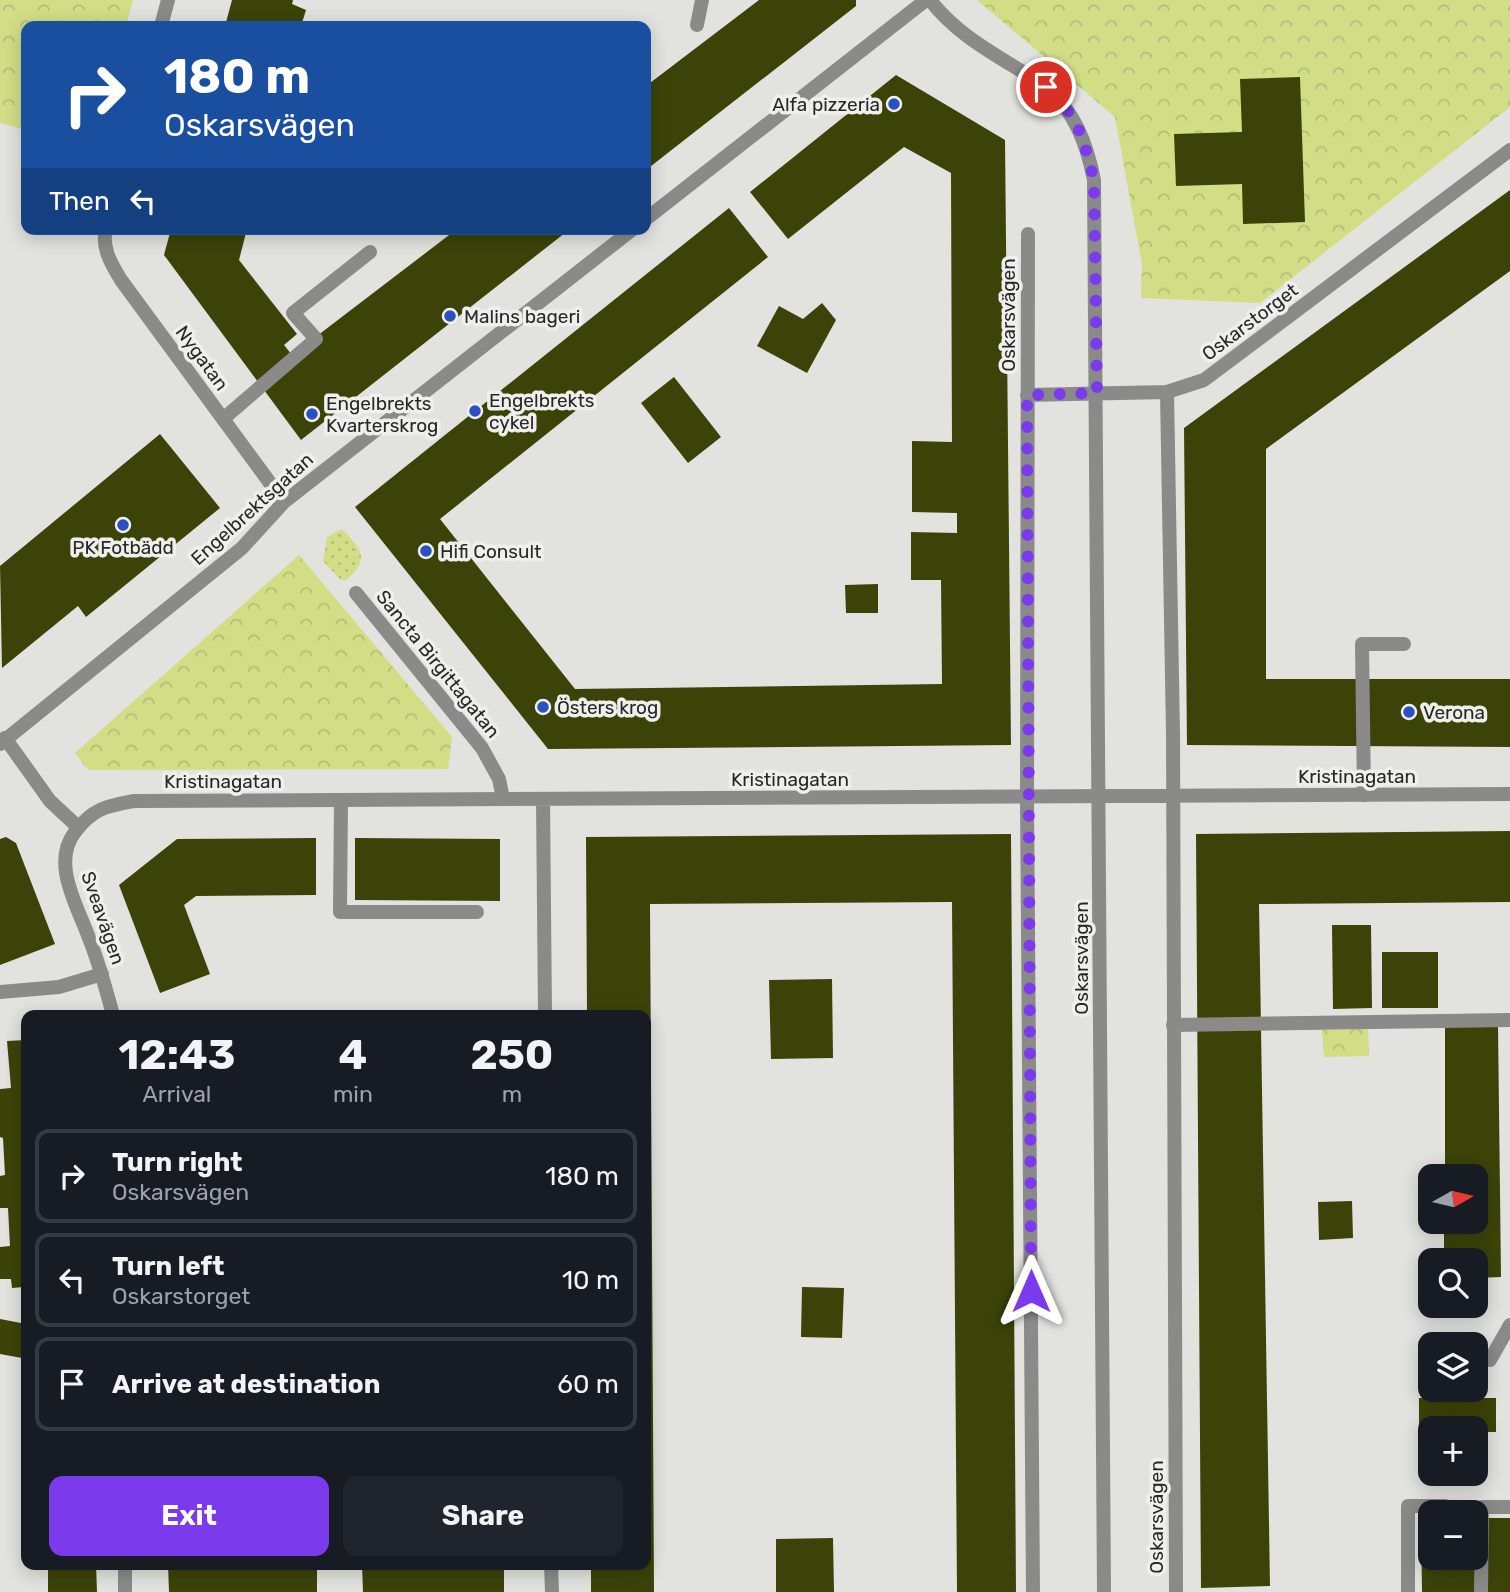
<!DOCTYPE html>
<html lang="en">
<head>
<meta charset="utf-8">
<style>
	body { margin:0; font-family:Rubik,sans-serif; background:#20242c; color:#f1f3f6; height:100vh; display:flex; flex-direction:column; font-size:26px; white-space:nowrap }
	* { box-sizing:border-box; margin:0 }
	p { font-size:23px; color:#9ea1a6 }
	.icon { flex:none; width:38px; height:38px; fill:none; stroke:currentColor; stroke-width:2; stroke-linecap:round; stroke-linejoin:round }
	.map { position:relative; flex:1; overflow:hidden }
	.drawer { position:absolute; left:21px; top:1010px; width:630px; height:560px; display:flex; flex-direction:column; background:#171b24; border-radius:14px; box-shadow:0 4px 18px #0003 }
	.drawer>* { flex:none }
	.top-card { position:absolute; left:21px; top:21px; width:630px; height:214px; border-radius:14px; box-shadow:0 4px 18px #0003; background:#1a4fa0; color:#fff; overflow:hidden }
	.needle { width:46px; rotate:82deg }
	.tools { position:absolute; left:1418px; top:1164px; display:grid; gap:14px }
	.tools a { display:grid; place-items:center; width:70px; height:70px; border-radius:14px; background:#171b24; box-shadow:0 4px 18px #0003; font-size:35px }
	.pin { position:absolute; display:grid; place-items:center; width:60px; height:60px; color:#fff; margin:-30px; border:4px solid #fff; border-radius:50%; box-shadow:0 2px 7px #0007 }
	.me { position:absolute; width:77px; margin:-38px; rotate:0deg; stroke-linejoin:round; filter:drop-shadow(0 0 5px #0008) }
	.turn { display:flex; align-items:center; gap:24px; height:147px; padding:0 28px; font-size:32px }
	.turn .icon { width:91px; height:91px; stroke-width:2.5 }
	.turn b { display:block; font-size:49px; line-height:60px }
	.then { display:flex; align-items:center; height:66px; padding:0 28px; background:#0003; gap:14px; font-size:26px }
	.eta { display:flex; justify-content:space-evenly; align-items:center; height:119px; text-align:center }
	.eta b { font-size:42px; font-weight:700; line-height:49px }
	.action { display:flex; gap:14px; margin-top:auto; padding:14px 28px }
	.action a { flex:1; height:80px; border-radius:14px; background:#7c3aed; color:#fff; font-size:28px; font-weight:700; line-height:80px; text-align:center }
	.action a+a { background:#20242c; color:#f1f3f6 }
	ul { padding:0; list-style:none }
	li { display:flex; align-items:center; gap:21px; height:94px; margin:0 14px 10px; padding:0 14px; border:4px solid #363941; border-radius:14px }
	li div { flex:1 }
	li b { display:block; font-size:26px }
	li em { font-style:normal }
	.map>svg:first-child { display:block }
	.grass { fill:url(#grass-dots) }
	.park { fill:url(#park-crowns) }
	.building { fill:#3c4309 }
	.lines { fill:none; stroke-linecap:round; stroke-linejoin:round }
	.service { stroke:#8a8b89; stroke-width:14 }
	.minor { stroke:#8a8b89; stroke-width:14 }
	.tertiary { stroke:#8a8b89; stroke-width:14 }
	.route { stroke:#7c3aed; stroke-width:12; stroke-dasharray:0 21.6 }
	.poi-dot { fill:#2b50c0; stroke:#eff0ec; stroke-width:2.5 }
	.labels { text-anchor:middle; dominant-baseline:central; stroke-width:7; stroke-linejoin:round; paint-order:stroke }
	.poi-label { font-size:19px; fill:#282827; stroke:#eff0ec; text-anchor:start }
	.street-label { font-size:19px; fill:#282827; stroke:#eff0ec }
</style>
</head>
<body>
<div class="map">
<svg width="1510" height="1592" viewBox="0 0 1510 1592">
	<defs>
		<pattern id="grass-dots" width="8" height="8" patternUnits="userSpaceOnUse" patternTransform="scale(1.75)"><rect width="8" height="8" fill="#d1de86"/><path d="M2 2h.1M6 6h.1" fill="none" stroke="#b3be74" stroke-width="1.8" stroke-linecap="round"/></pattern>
		<pattern id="park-crowns" width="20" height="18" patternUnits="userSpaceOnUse" patternTransform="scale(1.75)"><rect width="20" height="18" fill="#d1de86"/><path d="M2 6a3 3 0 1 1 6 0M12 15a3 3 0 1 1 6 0" fill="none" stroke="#b3be74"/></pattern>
	</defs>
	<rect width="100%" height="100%" fill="#e2e3de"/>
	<path class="grass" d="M340 530H343C363 551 370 560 345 581L340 579 323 561 327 537Z"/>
	<path class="park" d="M0 0H133L126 26H26V130L0 123Z
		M977 0H1510V107L1260 303 1141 298 1142 265 1115 117Z
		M299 555 452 737 448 769 88 770 75 753Z
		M1368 1029 1369 1056 1324 1057 1322 1030Z"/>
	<path class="building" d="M232 0H293L292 4 306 10 301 26H225Z
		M759 0H856V6L646 170V86Z
		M896 75 1005 140 1011 745 548 749 355 507 729 208 768 257 440 519 575 689 942 684 941 580H911V532L957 533V513L912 512V441L952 442 951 173 904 147 788 239 750 192Z
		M1300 77 1305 222 1243 224 1242 184 1176 186 1174 134 1242 132 1240 79Z
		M1510 190V271L1266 449V679H1510V747L1187 745 1184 428Z
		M171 229H247L239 260 297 334 284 345 292 355 457 229H570L301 440 164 255Z
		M822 303 836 320 807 373 757 346 779 306 803 319Z
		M674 377 721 437 688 463 641 403Z
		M160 434 220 508 86 617 78 606 2 668 0 566Z
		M878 584V613H846L845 585Z
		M1510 831V902L1259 904 1270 1586 1201 1588 1196 834Z
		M1011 834 1016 1592H957L952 902 650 904 654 1592H591V1564H646V1015H587L586 837Z
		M6 837 16 843 55 944 0 965V839Z
		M316 838V895L196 896 184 905 210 974 160 993 119 885 177 839Z
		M355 838 500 839V901L355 900Z
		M1332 925H1371L1372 1008 1333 1009Z
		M1382 952H1438V1008H1382Z
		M832 979 833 1058 771 1059 769 980Z
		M1445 1026H1498L1501 1277 1475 1278V1260H1444V1222H1475V1176H1445Z
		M26 1040V1277H24V1287L12 1288 11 1279H0V1247L10 1246 8 1208H0V1176L5 1175 3 1138 0 1137V1089L11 1088 7 1041Z
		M1352 1201 1353 1238 1319 1240 1318 1202Z
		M802 1287 844 1288 842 1338 801 1337Z
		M0 1319 26 1324V1352L23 1351 22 1358 0 1354Z
		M1419 1398H1496V1432H1475V1428H1430V1432H1419Z
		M1475 1518H1510V1592H1422L1421 1519H1430V1558H1475Z
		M833 1538 834 1592H776V1539Z
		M48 1564H96L97 1592H48Z
		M168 1564H317V1592H169Z
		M362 1564H504V1592H363Z"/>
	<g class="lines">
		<path class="service" d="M697 25 702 0
			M223 419 316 339 293 313 370 252
			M1364 795 1362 644H1404
			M341 800 340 912H477
			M0 992 59 987 102 974
			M1173 1025 1510 1020
			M1490 1360 1510 1325
			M1408 1592V1506H1445
			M1481 1592 1482 1507H1510"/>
		<path class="minor" d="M161 26 168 0
			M646 219 926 0
			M106 229C101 248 112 265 121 280L284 502
			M1028 234 1027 798 1033 1592
			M1167 392 1173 733 1176 1592
			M1027 395 1167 392 1204 380 1510 150
			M356 593 482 748 499 779 503 799
			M5 738 50 801 78 827
			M0 744 242 548 284 502 633 229
			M543 799 545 1015
			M113 1015C106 989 99 963 89 938 77 905 51 863 75 832 93 808 107 806 134 801L1510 794
			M125 1564V1592
			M551 1564 552 1592"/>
		<path class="tertiary" d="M930 0C954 31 985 49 1018 69 1027 75 1037 80 1045 87 1075 110 1087 145 1094 180L1104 1592"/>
	</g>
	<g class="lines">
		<path class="route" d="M1031 1291 1027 395 1097 393 1094 180 1082 136 1069 112 1046 87"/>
	</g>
	<g class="poi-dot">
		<circle cx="894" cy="104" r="7"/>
		<circle cx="450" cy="316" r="7"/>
		<circle cx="475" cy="411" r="7"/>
		<circle cx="312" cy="414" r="7"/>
		<circle cx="123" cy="525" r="7"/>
		<circle cx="426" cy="551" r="7"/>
		<circle cx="543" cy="707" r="7"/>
		<circle cx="1409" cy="712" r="7"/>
	</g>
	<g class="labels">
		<g class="poi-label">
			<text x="880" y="104" text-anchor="end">Alfa pizzeria</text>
			<text x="464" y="316">Malins bageri</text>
			<text x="489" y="400">Engelbrekts<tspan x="489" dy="22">cykel</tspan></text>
			<text x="326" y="403">Engelbrekts<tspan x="326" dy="22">Kvarterskrog</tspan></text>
			<text x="123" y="547" text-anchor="middle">PK Fotbädd</text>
			<text x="440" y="551">Hifi Consult</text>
			<text x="557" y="707">Östers krog</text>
			<text x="1423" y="712">Verona</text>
		</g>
		<g class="street-label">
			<text transform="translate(1008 315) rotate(-90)">Oskarsvägen</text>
			<text transform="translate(1250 322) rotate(-37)">Oskarstorget</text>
			<text transform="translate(202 358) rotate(54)">Nygatan</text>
			<text transform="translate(252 509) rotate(-42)">Engelbrektsgatan</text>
			<text transform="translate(438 664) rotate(51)">Sancta Birgittagatan</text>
			<text x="1357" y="776">Kristinagatan</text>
			<text x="790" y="779">Kristinagatan</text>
			<text x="223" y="781">Kristinagatan</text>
			<text transform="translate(103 918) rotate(71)">Sveavägen</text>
			<text transform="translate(1081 958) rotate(-90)">Oskarsvägen</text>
			<text transform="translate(1156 1517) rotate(-90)">Oskarsvägen</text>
		</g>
	</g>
</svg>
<div class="tools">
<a><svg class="needle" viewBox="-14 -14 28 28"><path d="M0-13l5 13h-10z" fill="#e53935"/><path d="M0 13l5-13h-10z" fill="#9ea1a6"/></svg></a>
<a><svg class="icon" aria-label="search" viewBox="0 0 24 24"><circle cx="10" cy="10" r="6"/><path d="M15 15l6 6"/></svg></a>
<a><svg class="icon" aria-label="layers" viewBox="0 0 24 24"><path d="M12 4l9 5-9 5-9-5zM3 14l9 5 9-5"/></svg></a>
<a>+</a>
<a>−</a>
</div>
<div class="pin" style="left:1046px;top:87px;background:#d93025"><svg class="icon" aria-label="arrive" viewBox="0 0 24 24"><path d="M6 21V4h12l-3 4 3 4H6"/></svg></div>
<svg class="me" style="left:1031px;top:1291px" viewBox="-20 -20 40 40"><path d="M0-17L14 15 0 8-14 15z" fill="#7c3aed" stroke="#fff" stroke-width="4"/></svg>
<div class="top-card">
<div class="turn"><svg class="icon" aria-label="right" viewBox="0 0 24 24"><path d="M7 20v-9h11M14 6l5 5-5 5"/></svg><div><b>180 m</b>Oskarsvägen</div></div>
<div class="then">Then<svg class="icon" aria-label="left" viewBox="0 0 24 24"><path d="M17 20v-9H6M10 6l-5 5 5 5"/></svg></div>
</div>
<section class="drawer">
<div class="eta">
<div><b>12:43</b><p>Arrival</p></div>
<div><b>4</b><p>min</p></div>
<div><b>250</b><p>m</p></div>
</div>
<ul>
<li><svg class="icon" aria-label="right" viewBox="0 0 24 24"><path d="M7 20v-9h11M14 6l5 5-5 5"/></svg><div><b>Turn right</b><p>Oskarsvägen</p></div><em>180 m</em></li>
<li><svg class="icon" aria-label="left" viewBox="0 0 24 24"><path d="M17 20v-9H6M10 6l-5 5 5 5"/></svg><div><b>Turn left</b><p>Oskarstorget</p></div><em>10 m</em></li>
<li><svg class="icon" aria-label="arrive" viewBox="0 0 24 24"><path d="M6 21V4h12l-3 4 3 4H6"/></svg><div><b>Arrive at destination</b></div><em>60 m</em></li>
</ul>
<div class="action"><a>Exit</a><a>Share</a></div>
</section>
</div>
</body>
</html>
